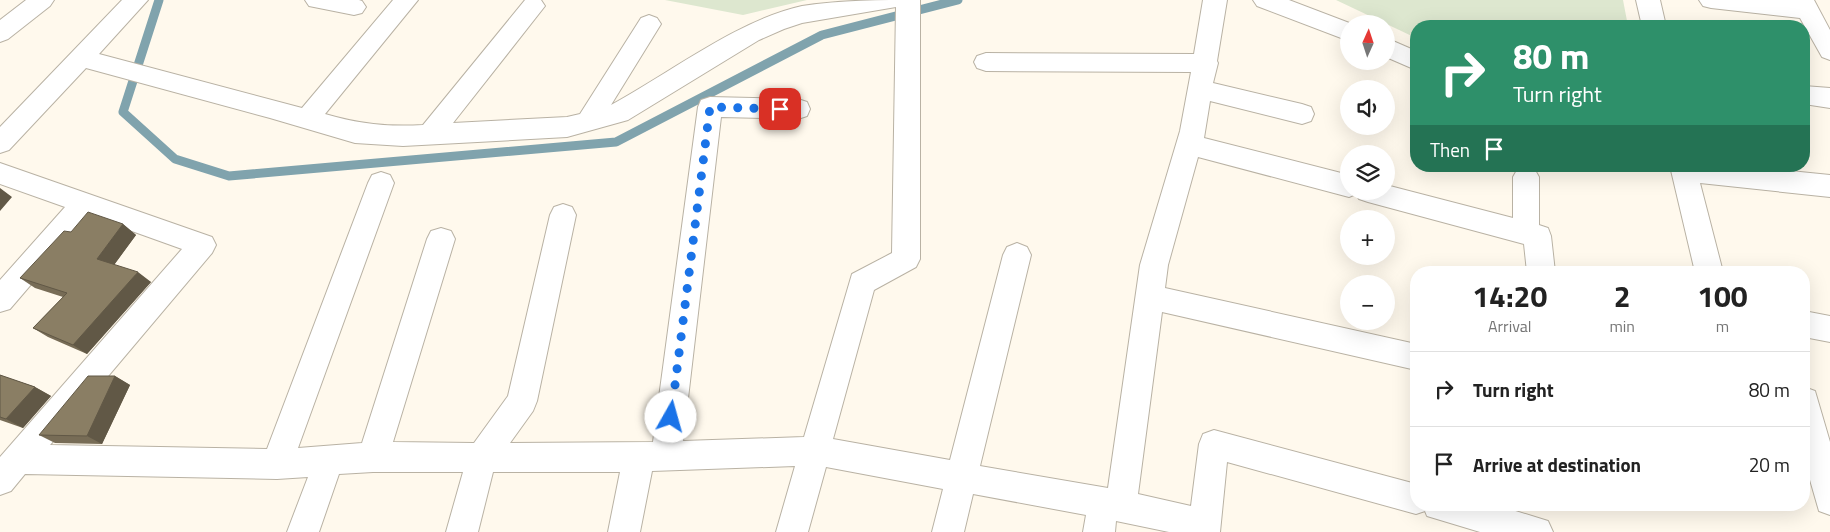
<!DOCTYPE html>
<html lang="en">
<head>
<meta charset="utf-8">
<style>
	body { margin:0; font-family:"Titillium Web",sans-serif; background:#f6f6f6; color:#222; height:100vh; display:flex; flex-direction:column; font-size:19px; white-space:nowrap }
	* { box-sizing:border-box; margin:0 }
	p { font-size:16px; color:#767676 }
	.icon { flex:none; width:28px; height:28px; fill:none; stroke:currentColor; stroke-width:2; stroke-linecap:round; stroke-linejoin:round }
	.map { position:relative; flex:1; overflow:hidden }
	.details { position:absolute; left:1410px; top:266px; width:400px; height:245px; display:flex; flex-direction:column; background:#fff; border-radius:20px; box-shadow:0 5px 20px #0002 }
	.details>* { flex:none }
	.guide { position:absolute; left:1410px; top:20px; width:400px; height:152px; border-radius:20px; box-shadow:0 5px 20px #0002; background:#2e906a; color:#fff; overflow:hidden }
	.needle { width:32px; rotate:3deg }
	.fabs { position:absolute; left:1340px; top:15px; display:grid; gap:10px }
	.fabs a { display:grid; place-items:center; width:55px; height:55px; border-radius:50%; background:#fff; box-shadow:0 5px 20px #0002; font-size:25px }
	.pin { position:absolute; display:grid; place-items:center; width:42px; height:42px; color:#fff; margin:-21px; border-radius:10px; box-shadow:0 2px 8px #0006 }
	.me { position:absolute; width:55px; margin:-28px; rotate:7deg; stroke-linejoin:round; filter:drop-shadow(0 0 4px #0008) }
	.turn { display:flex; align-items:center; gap:18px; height:105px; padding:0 20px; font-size:22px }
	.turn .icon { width:65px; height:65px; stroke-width:2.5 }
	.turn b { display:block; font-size:35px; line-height:42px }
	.then { display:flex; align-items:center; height:48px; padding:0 20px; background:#0003; gap:10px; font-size:19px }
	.eta { display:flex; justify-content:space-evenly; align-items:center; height:85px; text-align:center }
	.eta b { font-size:30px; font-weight:700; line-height:35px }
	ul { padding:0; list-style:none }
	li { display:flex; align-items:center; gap:15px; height:75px; padding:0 20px; border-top:1px solid #e0e0e0 }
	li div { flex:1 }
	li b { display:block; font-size:19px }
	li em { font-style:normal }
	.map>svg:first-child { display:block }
	.green { fill:#dde7cf }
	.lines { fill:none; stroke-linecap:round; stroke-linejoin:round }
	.stream { stroke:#80a3ad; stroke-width:9 }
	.street-casing { stroke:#b9b2a4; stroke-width:2 }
	.street { fill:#fff; fill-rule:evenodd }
	.wall { fill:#776c56 }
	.shaded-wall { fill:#615846 }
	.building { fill:#8a7e64; stroke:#615846 }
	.route { stroke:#1a73e8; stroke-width:9; stroke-dasharray:0 16.2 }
</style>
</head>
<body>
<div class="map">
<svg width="1830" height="532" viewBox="0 0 1830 532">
	<rect width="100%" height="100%" fill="#fff9ed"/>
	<path class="green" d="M665 0H807L743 15Z
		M1336 0H1623L1628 26H1416V38Z"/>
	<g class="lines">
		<path class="stream" d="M159 0 123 112 175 159 229 176 616 142 822 35 958 0"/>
		<g class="street-casing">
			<path id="street" d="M26 0H54L50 6 8 39 0 42V20Z
				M122 0H148L99 54 302 108 393 0H418L325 114C359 124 387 127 423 125L525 0H541L545 6 453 123 567 117 580 114 641 18 649 15 657 18 661 24 611 105C670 73 738 20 802 6 841 0 880 0 920 0V259L916 267 874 290 833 439 950 460 1003 255 1007 247 1017 243 1027 247 1031 255 980 466 1108 488 1140 265 1180 131 1191 72 986 71 977 68 974 62 977 56 986 53 1194 54 1203 0H1227L1217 61 1218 63 1213 83 1302 104 1311 107 1314 114 1311 121 1302 124 1210 101 1204 138 1349 175V191H1386V185L1513 218V177L1517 170 1526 166 1535 170 1539 177V225L1548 228 1551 236 1555 272H1527L1524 244 1368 202 1359 199 1356 194 1349 197 1198 157 1168 265 1165 288 1416 344V370L1162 312 1138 494 1191 506 1199 444 1203 434 1214 430 1416 484V505H1496L1548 521 1553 532H1480L1427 516 1425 511 1416 514 1227 462 1220 532H1169L1116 521 1115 532H1083L1086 515 973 494 964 532H932L943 489 826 467 808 532H776L795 466 652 471 640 532H608L620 472H493L478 532H446L463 472H373L339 474 319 532H287L308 477 277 479 25 474 11 491 0 495V457L182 249 90 216 10 309 0 312V280L65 207 0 184V163L212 237 216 245 212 253 50 445 267 449 368 183 372 175 381 172 390 175 394 183 298 448 362 443 427 239 431 231 441 228 451 231 455 239 393 442 474 443 508 396 550 215 554 207 563 204 572 207 576 215 537 401 533 411 510 443 653 442 698 107 701 100 710 97 798 99 807 102 810 109 807 116 798 119 721 117 683 441 804 437 852 274 892 253 896 7 802 23 784 29 759 40 628 120 567 137 403 146 355 143 270 118 86 68 9 150 0 153V127Z
				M305 0H359L362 1 366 7 362 13 354 15 309 6Z
				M1253 0H1289L1352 24H1349V41L1257 6Z
				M1636 0H1660L1666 26H1642Z
				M1699 0H1814L1830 30V60L1822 57 1800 18 1711 8 1703 6Z
				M1386 38 1416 51V70L1386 57Z
				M1804 86 1830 88V108L1804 104Z
				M1670 166H1740L1830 175V197L1700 183 1723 272H1695Z
				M1804 311 1830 316V342L1804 337Z
				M1804 387 1815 391 1830 442V515L1819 511 1804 459Z"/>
		</g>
		<use href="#street" class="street"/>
	</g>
	<path class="wall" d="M123 224 136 235 114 265 151 282 87 354 48 337 33 328 63 297 35 288 20 278 71 232Z
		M0 375 35 387 51 396 23 428 0 420Z
		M115 376 130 385 102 444 55 443 39 435Z"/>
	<path class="shaded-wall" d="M0 188 12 197 0 211Z
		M123 224 136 235 111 269 97 259Z
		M138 272 151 282 87 354 73 345Z
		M115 376 130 385 102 444 87 436Z
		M35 387 51 396 23 428 6 419Z"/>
	<path class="building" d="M88 212 123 224 97 259 138 272 73 345 33 328 67 293 20 278 64 231 71 232Z
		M0 375 35 387 6 419 0 417Z
		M88 376H115L87 436 39 435Z"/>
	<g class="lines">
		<path class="route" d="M671 417 710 107 780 109"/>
	</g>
</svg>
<div class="fabs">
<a><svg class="needle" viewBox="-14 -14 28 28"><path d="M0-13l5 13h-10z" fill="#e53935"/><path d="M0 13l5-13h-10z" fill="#767676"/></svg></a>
<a><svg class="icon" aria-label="sound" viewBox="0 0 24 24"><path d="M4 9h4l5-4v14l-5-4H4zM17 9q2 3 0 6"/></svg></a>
<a><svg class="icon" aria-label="layers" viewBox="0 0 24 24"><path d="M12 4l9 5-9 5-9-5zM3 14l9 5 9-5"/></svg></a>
<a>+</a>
<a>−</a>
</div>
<div class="pin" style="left:780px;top:109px;background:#d93025"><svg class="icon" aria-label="arrive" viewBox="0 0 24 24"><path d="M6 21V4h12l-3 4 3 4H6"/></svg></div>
<svg class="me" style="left:671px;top:417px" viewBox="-20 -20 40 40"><circle r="19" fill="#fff"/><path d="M0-13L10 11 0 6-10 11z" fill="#1a73e8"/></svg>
<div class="guide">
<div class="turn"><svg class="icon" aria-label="right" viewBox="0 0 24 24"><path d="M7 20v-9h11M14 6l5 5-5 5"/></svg><div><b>80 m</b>Turn right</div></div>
<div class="then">Then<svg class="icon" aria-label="arrive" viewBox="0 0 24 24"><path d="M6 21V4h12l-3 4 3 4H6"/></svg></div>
</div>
<section class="details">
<div class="eta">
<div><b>14:20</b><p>Arrival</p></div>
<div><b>2</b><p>min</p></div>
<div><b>100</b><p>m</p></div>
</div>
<ul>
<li><svg class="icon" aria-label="right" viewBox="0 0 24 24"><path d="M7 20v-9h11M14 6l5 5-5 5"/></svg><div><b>Turn right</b></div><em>80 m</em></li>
<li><svg class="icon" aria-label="arrive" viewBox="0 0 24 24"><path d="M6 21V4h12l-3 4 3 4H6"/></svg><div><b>Arrive at destination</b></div><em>20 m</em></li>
</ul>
</section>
</div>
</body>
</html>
